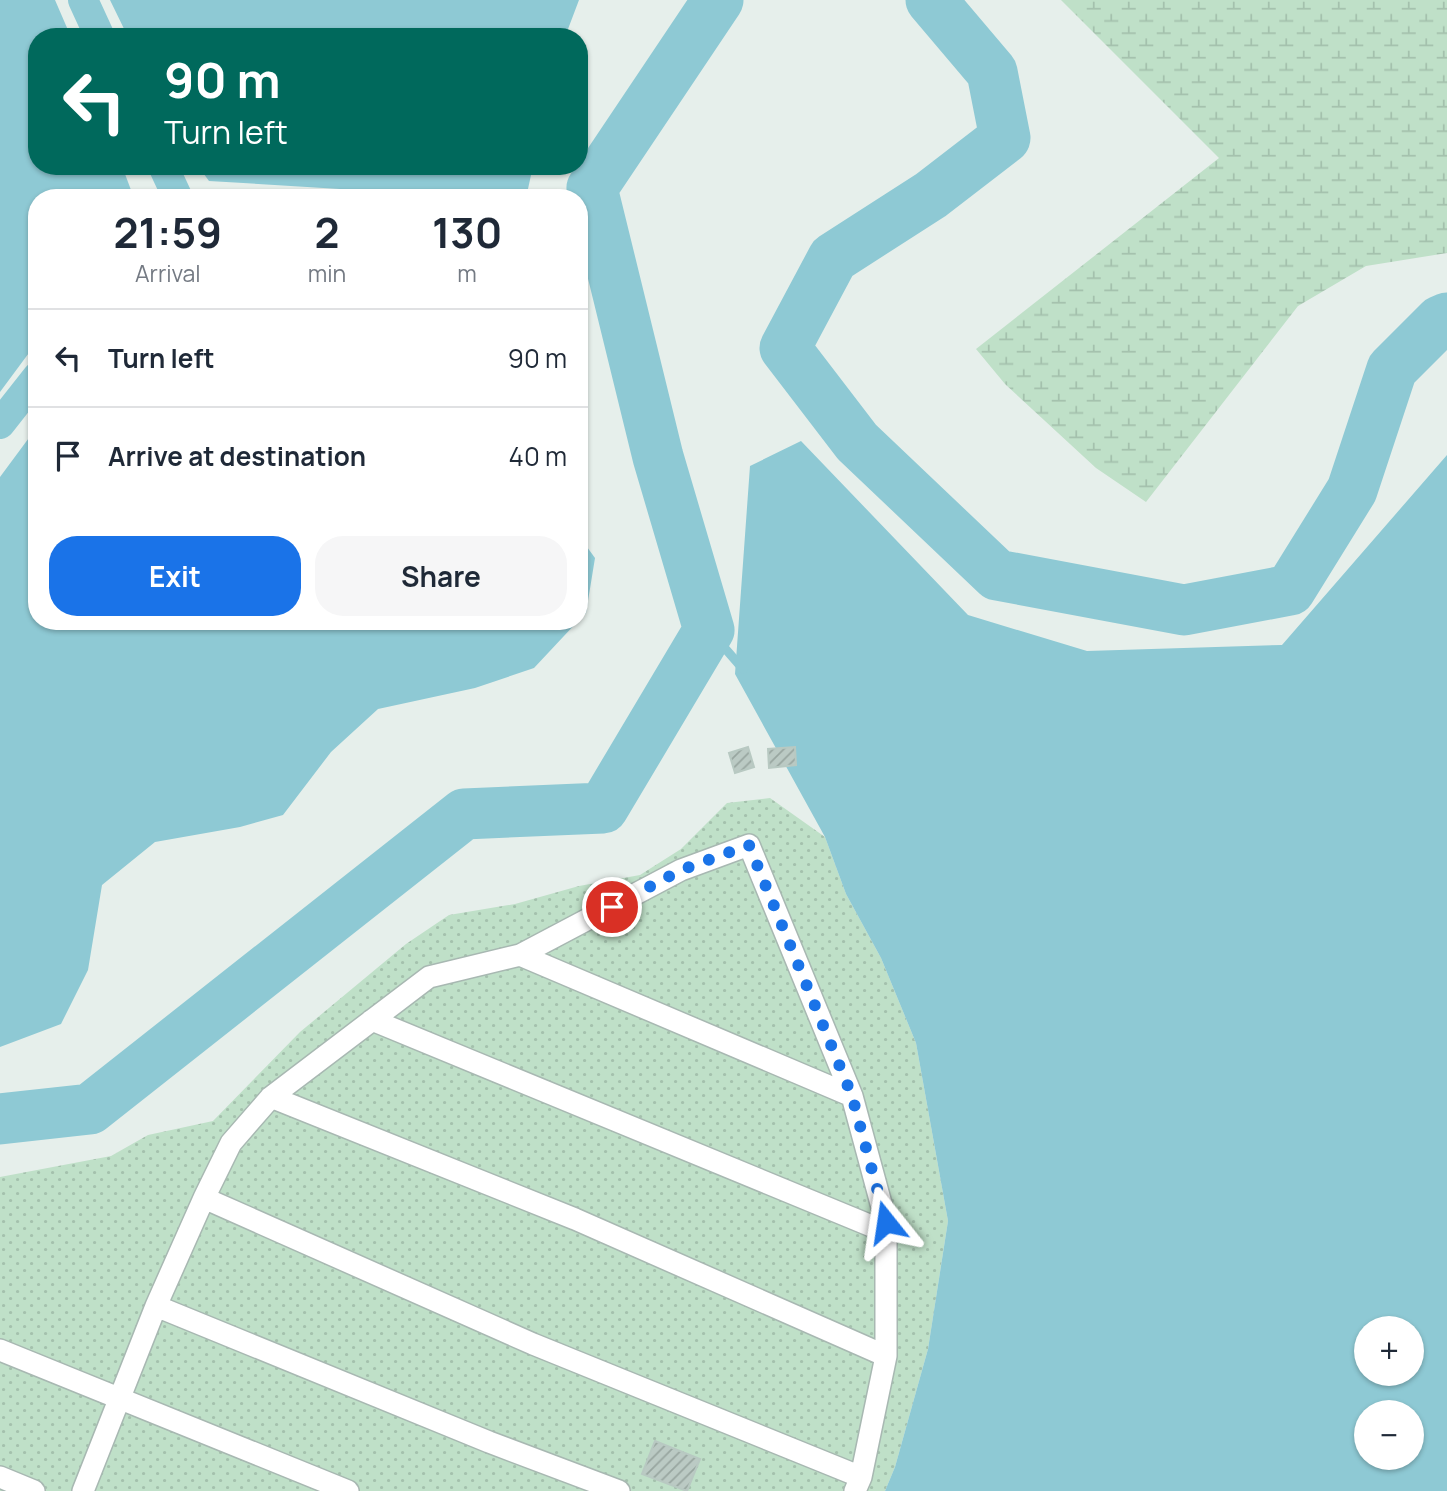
<!DOCTYPE html>
<html lang="en">
<head>
<meta charset="utf-8">
<style>
	body { margin:0; font-family:Manrope,sans-serif; background:#f6f6f7; color:#1f2937; height:100vh; display:flex; flex-direction:column; font-size:26px; white-space:nowrap }
	* { box-sizing:border-box; margin:0 }
	p { font-size:23px; color:#747a83 }
	.icon { flex:none; width:38px; height:38px; fill:none; stroke:currentColor; stroke-width:2; stroke-linecap:round; stroke-linejoin:round }
	.map { position:relative; flex:1; overflow:hidden }
	.drawer { position:absolute; left:28px; top:189px; width:560px; height:441px; display:flex; flex-direction:column; background:#fff; border-radius:28px; box-shadow:0 2px 5px #0004 }
	.drawer>* { flex:none }
	.guide { position:absolute; left:28px; top:28px; width:560px; height:147px; border-radius:28px; box-shadow:0 2px 5px #0004; background:#00695c; color:#fff; overflow:hidden }
	.controls { position:absolute; left:1354px; top:1316px; display:grid; gap:14px }
	.controls a { display:grid; place-items:center; width:70px; height:70px; border-radius:50%; background:#fff; box-shadow:0 2px 5px #0004; font-size:35px }
	.pin { position:absolute; display:grid; place-items:center; width:60px; height:60px; color:#fff; margin:-30px; border:4px solid #fff; border-radius:50%; box-shadow:0 2px 7px #0007 }
	.me { position:absolute; width:77px; margin:-38px; rotate:345deg; stroke-linejoin:round; filter:drop-shadow(0 0 5px #0008) }
	.turn { display:flex; align-items:center; gap:24px; height:147px; padding:0 21px; font-size:32px }
	.turn .icon { width:91px; height:91px; stroke-width:2.5 }
	.turn b { display:block; font-size:49px; line-height:60px }
	.eta { display:flex; justify-content:space-evenly; align-items:center; height:119px; text-align:center }
	.eta b { font-size:42px; font-weight:700; line-height:49px }
	.action { display:flex; gap:14px; margin-top:auto; padding:14px 21px }
	.action a { flex:1; height:80px; border-radius:28px; background:#1a73e8; color:#fff; font-size:28px; font-weight:700; line-height:80px; text-align:center }
	.action a+a { background:#f6f6f7; color:#1f2937 }
	ul { padding:0; list-style:none }
	li { display:flex; align-items:center; gap:21px; height:98px; padding:0 21px; border-top:2px solid #e0e1e3 }
	li div { flex:1 }
	li b { display:block; font-size:26px }
	li em { font-style:normal }
	.map>svg:first-child { display:block }
	.grass { fill:url(#grass-dots) }
	.wetland { fill:url(#wetland-marsh) }
	.water { fill:#8ec9d4; fill-rule:evenodd }
	.lines { fill:none; stroke-linecap:round; stroke-linejoin:round }
	.stream { stroke:#8ec9d4; stroke-width:9 }
	.canal { stroke:#8ec9d4; stroke-width:30 }
	.river { stroke:#8ec9d4; stroke-width:51 }
	.building { fill:url(#building-hatch); stroke:#b8c9c2; stroke-width:2 }
	.minor-casing { stroke:#a8b8b2; stroke-width:24 }
	.minor { stroke:#fff; stroke-width:21 }
	.route { stroke:#1a73e8; stroke-width:12; stroke-dasharray:0 21.6 }
</style>
</head>
<body>
<div class="map">
<svg width="1447" height="1491" viewBox="0 0 1447 1491">
	<defs>
		<pattern id="grass-dots" width="8" height="8" patternUnits="userSpaceOnUse" patternTransform="scale(1.75)"><rect width="8" height="8" fill="#bfe0c8"/><path d="M2 2h.1M6 6h.1" fill="none" stroke="#a4c1ad" stroke-width="1.8" stroke-linecap="round"/></pattern>
		<pattern id="wetland-marsh" width="20" height="14" patternUnits="userSpaceOnUse" patternTransform="scale(1.75)"><rect width="20" height="14" fill="#bfe0c8"/><path d="M1 5h8M5 5V1M11 12h8M15 12V8" fill="none" stroke="#a4c1ad"/></pattern>
		<pattern id="building-hatch" width="6" height="6" patternUnits="userSpaceOnUse" patternTransform="scale(1.75)"><rect width="6" height="6" fill="#bbcac4"/><path d="M-1 1l2-2M0 6l6-6M5 7l2-2" fill="none" stroke="#98a6a0"/></pattern>
	</defs>
	<rect width="100%" height="100%" fill="#e6efeb"/>
	<path class="grass" d="M770 798 825 837 846 894 881 958 916 1043 948 1221 928 1349 895 1467 885 1491H0V1177L111 1156 148 1135 213 1121 300 1032 406 944 449 915 515 904 579 886 640 875 681 849 727 803Z"/>
	<path class="wetland" d="M1061 0H1447V253L1366 266 1298 306 1146 502 1096 468 1005 384 976 349 1219 158Z"/>
	<path class="water" d="M0 0H55L71 37H37V166H122L134 198H37V342L0 392Z
		M110 0H579L565 37H128Z
		M198 166H533L526 198H487L209 181Z
		M37 427V621H578L534 668 475 688 378 709 331 752 283 815 240 827 155 842 102 885 88 970 61 1024 0 1047V477Z
		M801 441 968 615 1087 651 1282 645 1447 455V1491H885L895 1467 928 1349 948 1221 916 1043 881 958 846 894 825 837 735 674 750 466ZM1367 1328H1412V1374H1367ZM1367 1412H1412V1458H1367Z
		M579 536 595 558 586 613 579 620Z"/>
	<g class="lines">
		<path class="stream" d="M709 630 743 669"/>
		<path class="canal" d="M83 0 100 37
			M163 166 177 196 175 198
			M0 424 37 377"/>
		<path class="river" d="M931 0 992 72 1005 138 931 195 833 258 785 348 857 442 997 575 1184 610 1290 590 1352 490 1392 369 1440 321 1447 318
			M0 1119 90 1109 464 814 603 808 709 630 658 457 592 188 718 0"/>
	</g>
	<path class="building" d="M748 747 754 767 735 773 729 753Z
		M795 747 796 765 769 768 768 749Z
		M655 1441 700 1459 687 1491 642 1474Z"/>
	<g class="lines">
		<g class="minor-casing">
			<path id="minor" d="M520 955 852 1096
				M372 1020 886 1232
				M271 1097 575 1219 886 1356
				M204 1198 533 1344 861 1477
				M156 1306 489 1442 619 1491
				M0 1350 348 1491
				M0 1477 34 1491
				M83 1491 156 1306 204 1198 231 1143 271 1097 429 977 520 955 681 870 749 845 852 1096 886 1222V1356L861 1477 855 1491"/>
		</g>
		<use href="#minor" class="minor"/>
	</g>
	<g class="lines">
		<path class="route" d="M612 907 681 870 749 845 852 1096 886 1222"/>
	</g>
</svg>
<div class="controls">
<a>+</a>
<a>−</a>
</div>
<div class="pin" style="left:612px;top:907px;background:#d93025"><svg class="icon" aria-label="arrive" viewBox="0 0 24 24"><path d="M6 21V4h12l-3 4 3 4H6"/></svg></div>
<svg class="me" style="left:886px;top:1222px" viewBox="-20 -20 40 40"><path d="M0-17L14 15 0 8-14 15z" fill="#1a73e8" stroke="#fff" stroke-width="4"/></svg>
<div class="guide">
<div class="turn"><svg class="icon" aria-label="left" viewBox="0 0 24 24"><path d="M17 20v-9H6M10 6l-5 5 5 5"/></svg><div><b>90 m</b>Turn left</div></div>
</div>
<section class="drawer">
<div class="eta">
<div><b>21:59</b><p>Arrival</p></div>
<div><b>2</b><p>min</p></div>
<div><b>130</b><p>m</p></div>
</div>
<ul>
<li><svg class="icon" aria-label="left" viewBox="0 0 24 24"><path d="M17 20v-9H6M10 6l-5 5 5 5"/></svg><div><b>Turn left</b></div><em>90 m</em></li>
<li><svg class="icon" aria-label="arrive" viewBox="0 0 24 24"><path d="M6 21V4h12l-3 4 3 4H6"/></svg><div><b>Arrive at destination</b></div><em>40 m</em></li>
</ul>
<div class="action"><a>Exit</a><a>Share</a></div>
</section>
</div>
</body>
</html>
